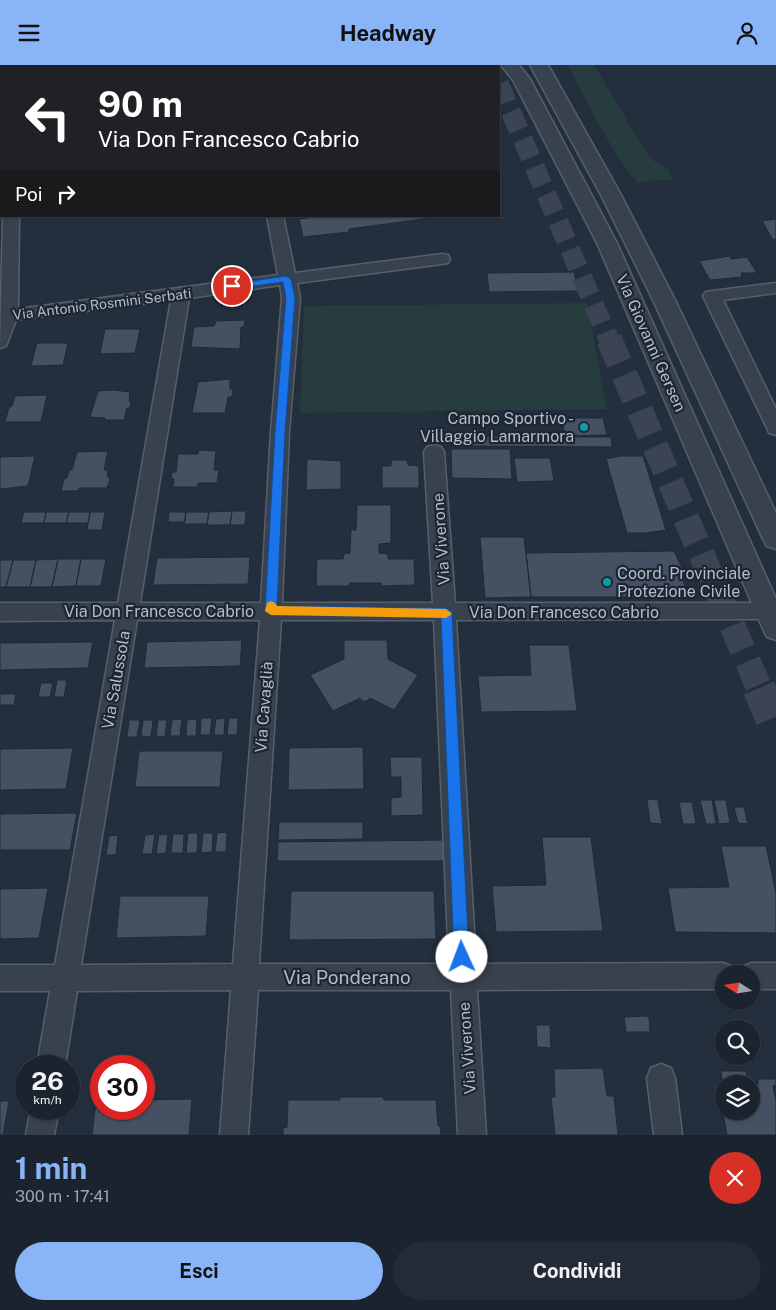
<!DOCTYPE html>
<html lang="it">
<head>
<meta charset="utf-8">
<style>
	body { margin:0; font-family:"Public Sans",sans-serif; background:#242b36; color:#f1f3f6; height:100vh; display:flex; flex-direction:column; font-size:19px; white-space:nowrap }
	* { box-sizing:border-box; margin:0 }
	p { font-size:16px; color:#a0a4aa }
	.icon { flex:none; width:28px; height:28px; fill:none; stroke:currentColor; stroke-width:2; stroke-linecap:round; stroke-linejoin:round }
	.map { position:relative; height:1070px; overflow:hidden }
	.side { display:flex; flex-direction:column; background:#1b232e; flex:1 }
	.side>* { flex:none }
	.top-card { position:absolute; left:0px; top:0px; width:500px; height:152px; box-shadow:0 1px 4px #0004,0 0 0 1px #39404a; background:#202124; color:#fff; overflow:hidden }
	.needle { width:32px; rotate:282deg }
	.controls { position:absolute; left:715px; top:900px; display:grid; gap:10px }
	.controls a { display:grid; place-items:center; width:45px; height:45px; border-radius:50%; background:#1b232e; box-shadow:0 1px 4px #0004,0 0 0 1px #39404a; font-size:25px }
	.speed { position:absolute; left:15px; top:990px; display:flex; gap:10px; font-size:25px; font-weight:700; text-align:center }
	.speed>* { display:grid; place-content:center; width:65px; height:65px; border-radius:50%; background:#1b232e; box-shadow:0 1px 4px #0004,0 0 0 1px #39404a; line-height:1 }
	.speed small { font-size:12px; font-weight:400 }
	.speed .limit { border:8px solid #d22; background:#fff; color:#111 }
	.pin { position:absolute; display:grid; place-items:center; width:42px; height:42px; color:#fff; margin:-21px; border:2px solid #fff; border-radius:50%; box-shadow:0 1px 5px #0007 }
	.me { position:absolute; width:55px; margin:-28px; rotate:358deg; stroke-linejoin:round; filter:drop-shadow(0 0 4px #0008) }
	.turn { display:flex; align-items:center; gap:18px; height:105px; padding:0 15px; font-size:22px }
	.turn .icon { width:65px; height:65px; stroke-width:2.5 }
	.turn b { display:block; font-size:35px; line-height:42px }
	.then { display:flex; align-items:center; height:48px; padding:0 15px; background:#0003; gap:10px; font-size:19px }
	.round { display:grid; place-items:center; flex:none; width:52px; height:52px; border-radius:26px; background:#242b36 }
	.overview { display:flex; align-items:center; justify-content:space-between; height:85px; padding:0 15px }
	h1 { font-size:30px; font-weight:700; line-height:38px; color:#8ab4f8 }
	.cta { display:flex; gap:10px; margin-top:auto; padding:10px 15px }
	.cta a { flex:1; height:58px; border-radius:30px; background:#8ab4f8; color:#111; font-size:20px; font-weight:700; line-height:58px; text-align:center }
	.cta a+a { background:#242b36; color:#f1f3f6 }
	header { display:flex; justify-content:space-between; align-items:center; height:65px; padding:0 15px; background:#8ab4f8; color:#111; font-size:22px; font-weight:700 }
	.map>svg:first-child { display:block }
	.green { fill:#263c3f }
	.building { fill:#455162; stroke:#1f2835 }
	.lines { fill:none; stroke-linecap:round; stroke-linejoin:round }
	.trunk-tunnel-far2 { stroke:#3a4453; stroke-width:20; stroke-dasharray:20 10; stroke-linecap:butt }
	.trunk-tunnel-far1 { stroke:#3a4453; stroke-width:26; stroke-dasharray:26 13; stroke-linecap:butt }
	.trunk-tunnel { stroke:#3a4453; stroke-width:33; stroke-dasharray:33 16; stroke-linecap:butt }
	.minor-casing { stroke:#565f6c; stroke-width:3 }
	.tertiary-casing { stroke:#565f6c; stroke-width:3 }
	.minor { fill:#38414e; fill-rule:evenodd }
	.tertiary { fill:#38414e; fill-rule:evenodd }
	.route { fill:#1a73e8; stroke:#114b97 }
	.slow { fill:#f59e0b }
	.culture-dot { fill:#0f9aa8; stroke:#1d2633; stroke-width:2 }
	.labels { text-anchor:middle; dominant-baseline:central; stroke-width:4.5; stroke-linejoin:round; paint-order:stroke }
	.far-street-label { font-size:14px; fill:#b4bcc9; stroke:#1d2633 }
	.street-label { font-size:16px; fill:#b4bcc9; stroke:#1d2633 }
	.poi-label { font-size:16px; fill:#b4bcc9; stroke:#1d2633; text-anchor:end }
	.near-street-label { font-size:19px; fill:#b4bcc9; stroke:#1d2633 }
</style>
</head>
<body>
<header><svg class="icon" aria-label="menu" viewBox="0 0 24 24"><path d="M4 6h16M4 12h16M4 18h16"/></svg>Headway<svg class="icon" aria-label="person" viewBox="0 0 24 24"><circle cx="12" cy="8" r="4"/><path d="M4 21q1-7 8-7t8 7"/></svg></header>
<div class="map">
<svg width="776" height="1070" viewBox="0 0 776 1070">
	<rect width="100%" height="100%" fill="#242f3e"/>
	<path class="green" d="M568 0H594L644 84 655 97 668 104 673 115 644 116 638 119C609 83 589 41 568 0Z
		M587 238 607 344 300 348 304 241Z"/>
	<path class="building" d="M322 151H438V152L349 164V167L303 172 299 154Z
		M776 154V174L773 175 762 156Z
		M730 191 731 194 747 192 757 208H741L742 212 710 215 699 196Z
		M574 207 578 226 489 227 487 208Z
		M245 255 244 262H241L240 284 191 282 194 262 214 261 216 256Z
		M105 264H140L135 288 100 289Z
		M37 278H68L63 300 31 301Z
		M230 314V324H233L232 332H228L225 348H192L198 317Z
		M113 325 130 327 129 336H131L130 343H127L124 355H105V353L90 352 98 326Z
		M47 330 41 357H5L9 342 12 341 15 331Z
		M562 353H603L607 370 565 371Z
		M469 371 611 372 612 382 469 381Z
		M452 374H467L468 380H453Z
		M451 384H510L512 414 452 413Z
		M199 385 216 386 214 405H219L217 418H198L197 422H173L174 414 171 413 172 407H176L178 389H198Z
		M108 386 104 405H108L107 411 110 414 107 423H79L78 426H61L64 414 67 413 69 405H72L77 387Z
		M35 391 28 421 0 424V392Z
		M620 391H643L666 465 646 468H627L606 394Z
		M514 393H550L554 416 517 417Z
		M307 394 341 396V424L306 425Z
		M391 395H407L408 400 419 401V423H382V401H391Z
		M357 440H391V478L379 479V488L388 489V494H414L415 520 381 521V518H350L349 521H316L317 494H343L344 489 350 488 351 465H356Z
		M232 446 230 460H207L209 447Z
		M232 446H246L245 460H230Z
		M24 447H46L44 458H21Z
		M46 447H69L66 458H44Z
		M69 447H90L88 458H66Z
		M90 447H105L102 465H87Z
		M169 447H186L185 457H168Z
		M186 447H209L207 459H184Z
		M480 472H524L531 532 485 533Z
		M674 486 682 503 686 532H531L526 488Z
		M250 492 248 519 153 520 157 493Z
		M58 494 52 522H30L36 495Z
		M58 494H81L76 521 52 522Z
		M81 494H106L101 521H76Z
		M0 495H13L6 522H0Z
		M13 495H36L30 522H6Z
		M242 575 240 601 144 603 147 577Z
		M344 575H387L388 594 418 610 394 645 370 633 367 636H362L360 633 333 646 310 610 344 594Z
		M93 577 88 603 0 605V578Z
		M529 580H569L577 646 481 647 478 611 531 610Z
		M57 615H67L64 632H54Z
		M41 618H53L50 632H38Z
		M0 629H16L14 640H0Z
		M201 653H212L210 670H200Z
		M225 653 224 670H214L216 654Z
		M229 653H238L237 670H227Z
		M182 654 180 671H170L172 655Z
		M197 654 196 671H186L187 655Z
		M129 655H140L137 672H127Z
		M143 655H153L151 672 141 671Z
		M158 655H167L165 672 156 671Z
		M363 682 364 724 288 725 289 683Z
		M73 683 66 724 0 725V684Z
		M139 686H223L220 722H135Z
		M390 692H422L423 750 391 751V733L401 732V712H391Z
		M647 734 658 735 662 759 650 758Z
		M700 735H712L716 759H706Z
		M714 735H726L730 758 719 759Z
		M679 737H692L696 759H683Z
		M734 742H744L748 759 738 758Z
		M77 748 70 785H0V749Z
		M279 757H363V774L278 775Z
		M227 767 226 787H215L217 768Z
		M188 768H198L197 788H186Z
		M203 768H213L212 787 201 788Z
		M155 769 152 789H142L145 770Z
		M168 769 166 788 156 789 159 770Z
		M173 769H184L183 788H171Z
		M118 770 116 790H106L109 771Z
		M542 772H591L603 866 496 867 492 821 546 820Z
		M448 775 449 796H277L278 777Z
		M721 781H766L776 828V868L675 867 668 823 729 822Z
		M48 823 39 873 0 874V824Z
		M291 826H434L436 874 289 875Z
		M120 831H209L206 871 116 873Z
		M644 951 649 952 650 967H626L624 952Z
		M536 960H550L551 983 537 982Z
		M603 1003 607 1031H614L618 1070H555L551 1032H555L554 1004Z
		M20 1005 26 1006V1026H16Z
		M721 1006H746L748 1019H724V1028Z
		M758 1014H776V1020L773 1021 776 1036V1070H727L723 1049H726V1046H751V1020L758 1019Z
		M340 1032H383L384 1035H436L438 1061H440L441 1070H283V1063L287 1062 288 1035H340Z
		M192 1034 189 1070H92L96 1036 101 1035V1044H144V1035Z
		M0 1036H9L3 1070H0Z"/>
	<g class="lines">
		<path class="trunk-tunnel-far2" d="M499 19 609 275"/>
		<path class="trunk-tunnel-far1" d="M609 274 760 625"/>
		<path class="trunk-tunnel" d="M759 623 776 663"/>
		<g class="minor-casing">
			<path id="minor" d="M9 0H23V1H9Z
				M242 0H256V1H242Z
				M0 30H1V38H0Z
				M3 151H19L18 244 278 210 267 151H283L295 208 442 189 448 190 450 194 448 198 442 199 297 218 300 233 289 367 282 538H433L424 387 427 382 434 380 441 382 444 387 455 538H768L776 540V551L768 554 456 555 476 899 724 898 733 902 736 909H724V924L477 925 486 1070H458L451 925H258L248 1070H220L231 925 77 926 65 1001H37L50 926H0V900H55L115 555 0 556V538H118L171 235 16 255 6 281 0 283ZM280 220 282 233 271 367 261 538H140L189 233ZM137 555H260L233 899 81 900ZM281 555H434L449 899H259Z
				M776 218V228L723 235 776 344V370L769 368 767 363 703 231 706 227 712 226Z
				M751 898H776V924H751V909H739L742 902Z
				M661 999 671 1003 675 1013 682 1070H654L647 1013 651 1003Z
				M31 1044H59L54 1070H26Z"/>
		</g>
		<g class="tertiary-casing">
			<path id="tertiary" d="M501 0H519L530 14 617 178 776 534V575L767 572 763 564 597 178 513 15Z
				M530 0H548L621 130 675 235 776 448V484L767 481 763 474 653 235 601 130Z"/>
		</g>
		<use href="#minor" class="minor"/>
		<use href="#tertiary" class="tertiary"/>
	</g>
	<path class="route" d="M286 211 291 214 295 233 285 367 277 541 446 543 452 547 469 892 466 897 462 899 457 897 454 892 441 552 271 550 265 546 275 367 286 233 283 217 232 224 228 221 232 219Z"/>
	<path class="slow" d="M271 536 275 538 277 541 446 544 452 549 446 553 271 550 265 546 267 538Z"/>
	<g class="culture-dot">
		<circle cx="584" cy="362" r="5"/>
		<circle cx="607" cy="517" r="5"/>
	</g>
	<g class="labels">
		<g class="far-street-label">
			<text transform="translate(102 239) rotate(-7)">Via Antonio Rosmini Serbati</text>
		</g>
		<g class="street-label">
			<text transform="translate(651 278) rotate(66)">Via Giovanni Gersen</text>
			<text transform="translate(441 474) rotate(-94)">Via Viverone</text>
			<text x="159" y="546">Via Don Francesco Cabrio</text>
			<text x="564" y="547">Via Don Francesco Cabrio</text>
			<text transform="translate(116 615) rotate(-80)">Via Salussola</text>
			<text transform="translate(264 642) rotate(-86)">Via Cavaglià</text>
			<text transform="translate(467 983) rotate(-94)">Via Viverone</text>
		</g>
		<g class="poi-label">
			<text x="574" y="353">Campo Sportivo -<tspan x="574" dy="18">Villaggio Lamarmora</tspan></text>
			<text x="617" y="508" text-anchor="start">Coord. Provinciale<tspan x="617" dy="18">Protezione Civile</tspan></text>
		</g>
		<g class="near-street-label">
			<text x="347" y="912">Via Ponderano</text>
		</g>
	</g>
</svg>
<div class="controls">
<a><svg class="needle" viewBox="-14 -14 28 28"><path d="M0-13l5 13h-10z" fill="#e53935"/><path d="M0 13l5-13h-10z" fill="#a0a4aa"/></svg></a>
<a><svg class="icon" aria-label="search" viewBox="0 0 24 24"><circle cx="10" cy="10" r="6"/><path d="M15 15l6 6"/></svg></a>
<a><svg class="icon" aria-label="layers" viewBox="0 0 24 24"><path d="M12 4l9 5-9 5-9-5zM3 14l9 5 9-5"/></svg></a>
</div>
<div class="speed"><div>26<small>km/h</small></div><div class="limit">30</div></div>
<div class="pin" style="left:232px;top:221px;background:#d93025"><svg class="icon" aria-label="arrive" viewBox="0 0 24 24"><path d="M6 21V4h12l-3 4 3 4H6"/></svg></div>
<svg class="me" style="left:462px;top:892px" viewBox="-20 -20 40 40"><circle r="19" fill="#fff"/><path d="M0-13L10 11 0 6-10 11z" fill="#1a73e8"/></svg>
<div class="top-card">
<div class="turn"><svg class="icon" aria-label="left" viewBox="0 0 24 24"><path d="M17 20v-9H6M10 6l-5 5 5 5"/></svg><div><b>90 m</b>Via Don Francesco Cabrio</div></div>
<div class="then">Poi<svg class="icon" aria-label="right" viewBox="0 0 24 24"><path d="M7 20v-9h11M14 6l5 5-5 5"/></svg></div>
</div>
</div>
<section class="side">
<div class="overview"><div><h1>1 min</h1><p>300 m · 17:41</p></div><a class="round" style="background:#d93025;color:#fff"><svg class="icon" aria-label="close" viewBox="0 0 24 24"><path d="M6 6l12 12M18 6L6 18"/></svg></a></div>
<div class="cta"><a>Esci</a><a>Condividi</a></div>
</section>
</body>
</html>
